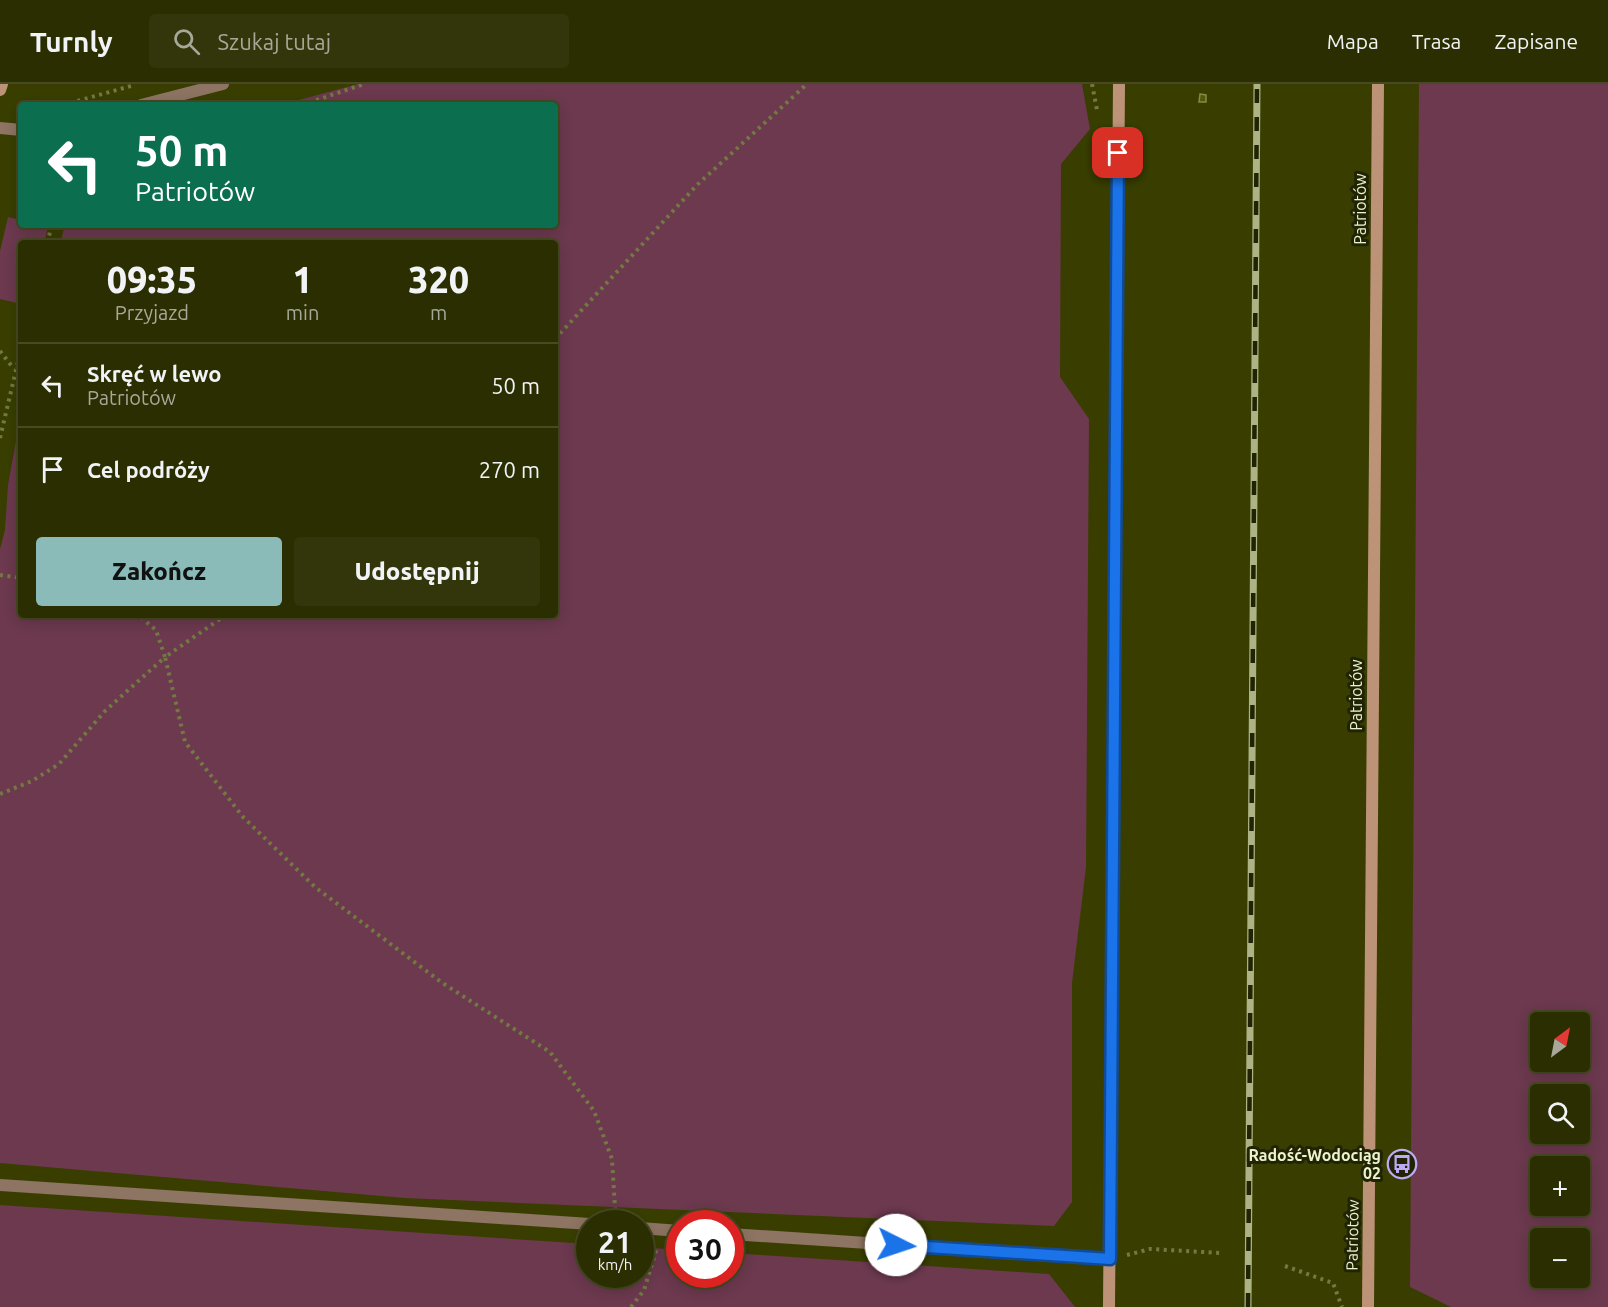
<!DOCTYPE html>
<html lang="pl">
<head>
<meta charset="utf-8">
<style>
	body { margin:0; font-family:Ubuntu,sans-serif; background:#33360a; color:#f1f3f6; height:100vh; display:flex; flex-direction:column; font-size:22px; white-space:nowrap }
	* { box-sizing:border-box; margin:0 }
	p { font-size:20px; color:#a6a899 }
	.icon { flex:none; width:33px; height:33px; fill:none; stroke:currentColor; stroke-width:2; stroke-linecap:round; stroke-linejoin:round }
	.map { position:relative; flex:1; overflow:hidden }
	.sheet { position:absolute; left:18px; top:156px; width:540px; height:378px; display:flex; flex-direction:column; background:#2b2e00; border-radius:6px; box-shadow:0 3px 15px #0003,0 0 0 2px #474a22 }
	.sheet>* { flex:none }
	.top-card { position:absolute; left:18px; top:18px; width:540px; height:126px; border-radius:6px; box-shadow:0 3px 15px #0003,0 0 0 2px #474a22; background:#0b6e4f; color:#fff; overflow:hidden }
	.needle { width:39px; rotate:32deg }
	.buttons { position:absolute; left:1530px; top:928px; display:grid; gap:12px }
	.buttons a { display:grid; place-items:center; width:60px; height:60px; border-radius:6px; background:#2b2e00; box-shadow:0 3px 15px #0003,0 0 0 2px #474a22; font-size:30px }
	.speed { position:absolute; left:576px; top:1126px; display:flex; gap:12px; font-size:30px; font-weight:700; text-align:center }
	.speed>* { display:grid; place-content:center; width:78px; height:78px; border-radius:50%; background:#2b2e00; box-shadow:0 3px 15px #0003,0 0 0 2px #474a22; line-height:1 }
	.speed small { font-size:15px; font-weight:400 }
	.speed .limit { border:9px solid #d22; background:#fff; color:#111 }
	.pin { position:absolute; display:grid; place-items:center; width:51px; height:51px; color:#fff; margin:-26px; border-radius:12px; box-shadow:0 3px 9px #0006 }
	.me { position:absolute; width:66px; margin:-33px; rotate:94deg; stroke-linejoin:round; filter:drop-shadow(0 0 4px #0008) }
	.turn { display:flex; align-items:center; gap:21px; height:126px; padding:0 18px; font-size:27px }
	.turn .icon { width:78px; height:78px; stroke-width:2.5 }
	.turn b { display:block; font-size:42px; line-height:51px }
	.eta { display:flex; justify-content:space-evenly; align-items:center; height:102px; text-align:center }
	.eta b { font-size:36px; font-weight:800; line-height:42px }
	.cta { display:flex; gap:12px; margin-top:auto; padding:12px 18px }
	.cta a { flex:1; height:69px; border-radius:6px; background:#8bbbb9; color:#111; font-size:24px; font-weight:800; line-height:69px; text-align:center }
	.cta a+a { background:#33360a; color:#f1f3f6 }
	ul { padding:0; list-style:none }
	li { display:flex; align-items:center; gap:18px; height:84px; padding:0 18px; border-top:2px solid #474a22 }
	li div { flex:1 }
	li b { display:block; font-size:22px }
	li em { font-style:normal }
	header { display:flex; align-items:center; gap:36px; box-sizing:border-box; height:84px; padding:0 30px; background:#2b2e00; border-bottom:2px solid #474a22 }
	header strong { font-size:28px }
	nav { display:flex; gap:33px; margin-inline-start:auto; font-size:21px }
	.search { width:420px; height:54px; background:#33360a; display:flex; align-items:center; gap:15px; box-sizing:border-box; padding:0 21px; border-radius:6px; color:#a6a899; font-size:22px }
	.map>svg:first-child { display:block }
	.green { fill:#6c394e; fill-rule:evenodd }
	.building { fill:#50580b; stroke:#828c42; stroke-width:1.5 }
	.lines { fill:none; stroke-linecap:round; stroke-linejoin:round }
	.path { stroke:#737942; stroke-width:4; stroke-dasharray:3 4.5; stroke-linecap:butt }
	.street { stroke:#8e7462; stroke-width:12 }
	.secondary { stroke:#bd9377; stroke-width:12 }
	.rail-casing { stroke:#adb384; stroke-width:7 }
	.rail { stroke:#202404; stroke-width:4.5; stroke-dasharray:14; stroke-linecap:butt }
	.route-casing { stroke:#114b97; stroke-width:15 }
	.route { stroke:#1a73e8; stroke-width:10 }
	.labels { text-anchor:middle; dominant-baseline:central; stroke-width:6; stroke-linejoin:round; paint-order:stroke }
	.street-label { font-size:16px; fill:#ecf3cd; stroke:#202404 }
	.poi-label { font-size:16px; font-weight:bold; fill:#ecf3cd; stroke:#202404; text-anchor:end }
</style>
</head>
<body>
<header>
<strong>Turnly</strong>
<div class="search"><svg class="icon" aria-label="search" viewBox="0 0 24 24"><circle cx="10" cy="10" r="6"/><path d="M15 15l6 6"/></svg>Szukaj tutaj</div>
<nav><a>Mapa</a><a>Trasa</a><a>Zapisane</a></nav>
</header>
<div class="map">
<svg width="1608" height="1223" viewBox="0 0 1608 1223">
	<rect width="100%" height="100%" fill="#393e00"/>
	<path class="green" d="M358 0H1082L1090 45 1061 80 1060 293 1089 335 1086 783 1072 899V1118L1054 1142 405 1114 0 1079V465L5 446 8 401 21 329V531H555V159H60L65 141H555V21H280Z
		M1419 0H1608V1223H1451L1410 1203ZM1540 939H1580V978H1540ZM1540 1011H1580V1050H1540ZM1540 1083H1580V1122H1540ZM1540 1155H1580V1194H1540Z
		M8 133 21 136V141L48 143 44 159H21V220L0 215V167Z
		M0 1121 589 1160 590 1191H640L641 1163 679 1166 680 1191H730L731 1169 1049 1190 1075 1223H0Z"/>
	<path class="building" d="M1200 10 1206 11V18H1199Z"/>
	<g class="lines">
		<path class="path" d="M1092 0 1097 26
			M63 21 131 2
			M302 21 364 0
			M48 159 51 141
			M555 255 697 101 807 0
			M0 267 14 285
			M0 354 21 265
			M0 491 21 494
			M226 531 165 573 185 658 243 733 315 803 441 898 550 968 594 1027 612 1075 616 1140
			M0 710 32 697 59 680 105 627 165 573 156 546 138 531
			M1127 1171 1150 1165 1221 1169
			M1285 1182 1333 1199 1342 1223
			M631 1223 644 1206 657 1164"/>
		<path class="street" d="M141 21 223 0
			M0 44 21 46
			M0 1101 590 1140
			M640 1144 680 1147
			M730 1150 1109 1175"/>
		<path class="secondary" d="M0 6 2 0
			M1109 1223 1119 0
			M1368 1223 1378 0"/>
		<g class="rail-casing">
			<path id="rail" d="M1248 1223 1257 0"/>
		</g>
		<use href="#rail" class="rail"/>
	</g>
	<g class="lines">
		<g class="route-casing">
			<path id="route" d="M896 1161 1110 1175 1118 69"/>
		</g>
		<use href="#route" class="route"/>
	</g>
	<defs>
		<g id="bus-ring" transform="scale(1.5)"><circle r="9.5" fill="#202404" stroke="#bda9f5" stroke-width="1.5"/><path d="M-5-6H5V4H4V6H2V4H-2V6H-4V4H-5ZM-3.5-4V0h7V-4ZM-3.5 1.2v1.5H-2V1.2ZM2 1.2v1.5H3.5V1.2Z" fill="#bda9f5"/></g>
	</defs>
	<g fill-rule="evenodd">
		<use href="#bus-ring" x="1402" y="1080"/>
	</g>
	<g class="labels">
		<g class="street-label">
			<text transform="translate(1360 125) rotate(-90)">Patriotów</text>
			<text transform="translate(1356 611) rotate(-90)">Patriotów</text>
			<text transform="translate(1352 1151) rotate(-89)">Patriotów</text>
		</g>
		<g class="poi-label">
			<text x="1381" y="1071">Radość-Wodociąg<tspan x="1381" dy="18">02</tspan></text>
		</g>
	</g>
</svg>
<div class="buttons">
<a><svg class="needle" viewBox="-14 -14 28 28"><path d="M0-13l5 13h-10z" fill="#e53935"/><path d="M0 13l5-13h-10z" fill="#a6a899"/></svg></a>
<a><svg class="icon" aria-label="search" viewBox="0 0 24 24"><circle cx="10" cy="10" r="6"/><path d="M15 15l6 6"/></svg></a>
<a>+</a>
<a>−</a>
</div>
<div class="speed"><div>21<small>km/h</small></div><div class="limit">30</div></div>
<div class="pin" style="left:1118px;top:69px;background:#d93025"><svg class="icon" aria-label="arrive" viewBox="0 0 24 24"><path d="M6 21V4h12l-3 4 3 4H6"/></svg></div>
<svg class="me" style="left:896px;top:1161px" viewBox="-20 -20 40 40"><circle r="19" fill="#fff"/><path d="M0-13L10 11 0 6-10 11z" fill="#1a73e8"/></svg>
<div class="top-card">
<div class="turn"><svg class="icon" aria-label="left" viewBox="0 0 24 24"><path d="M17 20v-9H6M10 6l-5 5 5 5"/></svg><div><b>50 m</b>Patriotów</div></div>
</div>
<section class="sheet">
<div class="eta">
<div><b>09:35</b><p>Przyjazd</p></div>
<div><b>1</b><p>min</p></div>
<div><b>320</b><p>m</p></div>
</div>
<ul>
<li><svg class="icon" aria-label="left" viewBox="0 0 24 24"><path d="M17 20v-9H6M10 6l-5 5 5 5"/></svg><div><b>Skręć w lewo</b><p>Patriotów</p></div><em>50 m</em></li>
<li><svg class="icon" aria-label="arrive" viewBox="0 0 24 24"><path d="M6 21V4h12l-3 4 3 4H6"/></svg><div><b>Cel podróży</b></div><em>270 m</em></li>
</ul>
<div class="cta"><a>Zakończ</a><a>Udostępnij</a></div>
</section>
</div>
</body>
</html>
